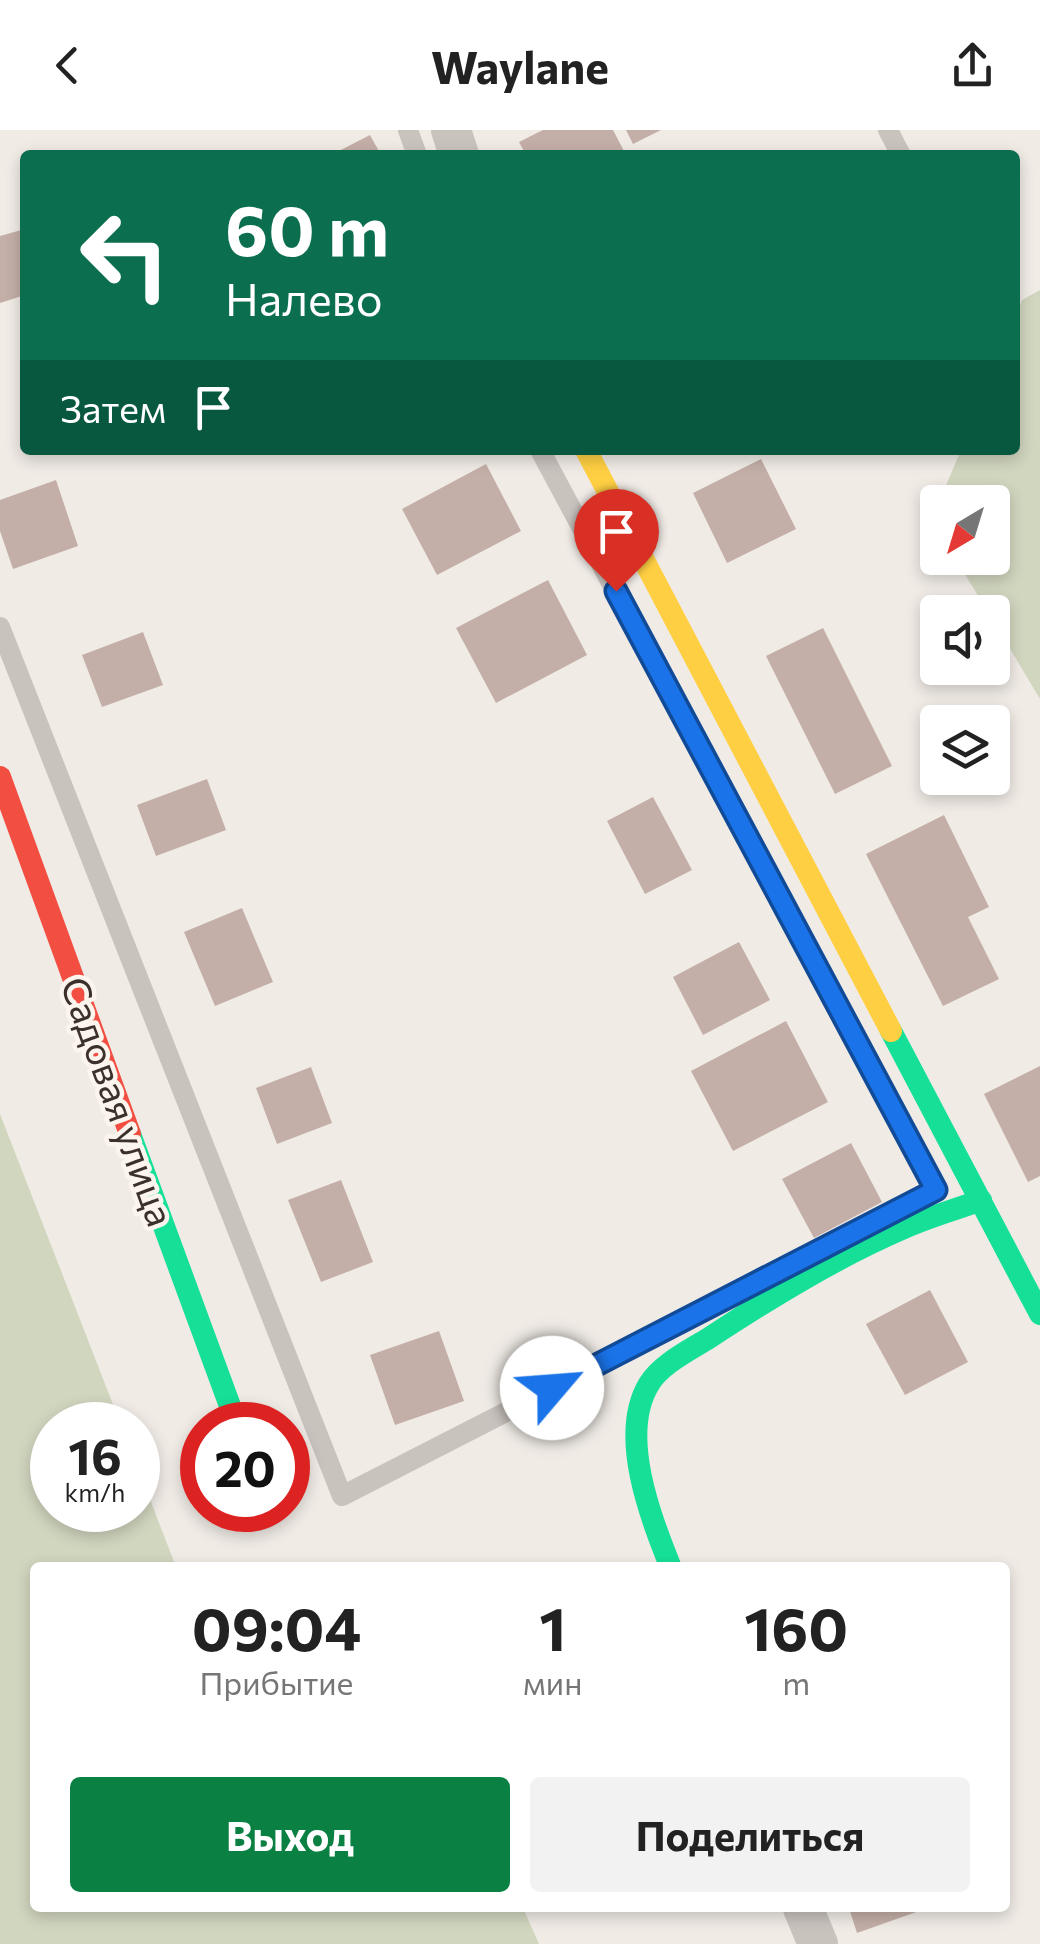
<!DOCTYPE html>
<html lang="ru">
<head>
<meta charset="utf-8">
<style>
	body { margin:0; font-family:Commissioner,sans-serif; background:#f2f2f2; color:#222; height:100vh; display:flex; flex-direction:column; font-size:38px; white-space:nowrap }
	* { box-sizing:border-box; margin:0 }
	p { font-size:32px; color:#767676 }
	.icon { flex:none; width:55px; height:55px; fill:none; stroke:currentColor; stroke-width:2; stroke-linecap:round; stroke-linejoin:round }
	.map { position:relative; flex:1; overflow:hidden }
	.sheet { position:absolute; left:30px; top:1432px; width:980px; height:350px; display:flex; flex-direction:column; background:#fff; border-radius:10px; box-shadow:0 5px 15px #0003 }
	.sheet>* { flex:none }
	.top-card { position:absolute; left:20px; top:20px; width:1000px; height:305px; border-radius:10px; box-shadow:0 5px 15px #0003; background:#0b6e4f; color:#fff; overflow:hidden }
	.needle { width:65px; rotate:218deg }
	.buttons { position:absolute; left:920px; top:355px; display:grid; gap:20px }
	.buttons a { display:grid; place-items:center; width:90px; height:90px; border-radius:10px; background:#fff; box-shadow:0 5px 15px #0003; font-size:50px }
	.speed { position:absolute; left:30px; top:1272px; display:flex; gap:20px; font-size:50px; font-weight:700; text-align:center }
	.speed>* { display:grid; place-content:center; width:130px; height:130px; border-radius:50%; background:#fff; box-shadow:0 5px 15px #0003; line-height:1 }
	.speed small { font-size:25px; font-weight:400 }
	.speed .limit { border:15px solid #d22; background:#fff; color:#111 }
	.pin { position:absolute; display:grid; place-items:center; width:85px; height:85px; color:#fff; margin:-102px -42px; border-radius:50% 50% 50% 0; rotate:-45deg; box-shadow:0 0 10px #0007 }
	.pin .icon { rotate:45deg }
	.me { position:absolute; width:110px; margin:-55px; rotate:63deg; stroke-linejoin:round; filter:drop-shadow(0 0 8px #0008) }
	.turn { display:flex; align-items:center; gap:35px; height:210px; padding:0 40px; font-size:45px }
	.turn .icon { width:130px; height:130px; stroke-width:2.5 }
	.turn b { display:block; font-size:70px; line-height:85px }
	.then { display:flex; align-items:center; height:95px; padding:0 40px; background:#0003; gap:20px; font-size:38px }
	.eta { display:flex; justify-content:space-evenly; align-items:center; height:170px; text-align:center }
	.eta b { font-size:60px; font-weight:700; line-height:70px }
	.button { display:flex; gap:20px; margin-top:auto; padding:20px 40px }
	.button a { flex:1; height:115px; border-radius:10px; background:#0b8043; color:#fff; font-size:40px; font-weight:700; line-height:115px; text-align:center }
	.button a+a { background:#f2f2f2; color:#222 }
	header { display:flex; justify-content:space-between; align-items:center; height:130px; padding:0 40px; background:#fff; font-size:45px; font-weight:700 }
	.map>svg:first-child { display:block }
	.green { fill:#d1d6bf }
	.building { fill:#c3afa7 }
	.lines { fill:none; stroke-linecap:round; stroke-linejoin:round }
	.lane { stroke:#c9c3be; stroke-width:20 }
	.street { stroke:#c9c3be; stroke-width:40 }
	.fast { stroke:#16e098; stroke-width:22 }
	.slow { stroke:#ffcf43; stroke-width:22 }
	.jam { stroke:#f24e42; stroke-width:22 }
	.route-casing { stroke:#114b97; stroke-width:25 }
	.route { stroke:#1a73e8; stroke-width:18 }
	.labels { text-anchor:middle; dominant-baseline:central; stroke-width:9; stroke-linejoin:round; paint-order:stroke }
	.street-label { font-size:38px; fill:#3b302b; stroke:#fbf5ee }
</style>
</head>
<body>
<header><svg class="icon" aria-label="back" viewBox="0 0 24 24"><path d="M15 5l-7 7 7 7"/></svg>Waylane<svg class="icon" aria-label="share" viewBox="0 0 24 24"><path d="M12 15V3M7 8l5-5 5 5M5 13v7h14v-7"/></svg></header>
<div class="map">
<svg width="1040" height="1814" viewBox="0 0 1040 1814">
	<rect width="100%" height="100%" fill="#f0ebe5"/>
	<path class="green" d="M1040 160V569L993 490 992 482H988L955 428H992V372H939L961 320H1015V187L1022 170Z
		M0 984 121 1295H52V1380H138V1338L176 1437 35 1438V1778H523L539 1814H0Z"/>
	<path class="building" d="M543 0H613L626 25H526L519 12Z
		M626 0H661L633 14Z
		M370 5 381 25H331Z
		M25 99V165L0 173V106Z
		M761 329 796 399 727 433 693 363Z
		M486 334 521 401 437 445 402 379Z
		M56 350 78 416 13 439 0 401V370Z
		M548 450 587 525 496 573 456 498Z
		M823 498 892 636 835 664 766 526Z
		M143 502 163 555 102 577 82 525Z
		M207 649 226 700 156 726 137 675Z
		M653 667 692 740 645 764 607 691Z
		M944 685 989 777 968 787 999 849 943 876 866 724Z
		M242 778 273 852 215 876 184 802Z
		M739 812 770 870 703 905 673 847Z
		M786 891 828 972 733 1021 691 941Z
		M1040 936V1046L1028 1052 984 964Z
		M311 937 332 993 277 1014 256 958Z
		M851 1013 882 1072 814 1108 782 1049Z
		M341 1050 373 1132 321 1152 288 1070Z
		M930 1160 968 1232 905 1265 866 1194Z
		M439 1201 464 1271 395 1295 370 1225Z
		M849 1778H917L919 1781 857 1803Z"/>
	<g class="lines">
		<path class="lane" d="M408 0 417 25
			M888 0 901 25
			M540 320 936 1060 918 1070
			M0 497 342 1366 715 1175"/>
		<path class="street" d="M451 0 459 25
			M803 1778 818 1814"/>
		<path class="fast" d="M891 901 1040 1184
			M130 1004 237 1295
			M671 1438C651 1388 618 1305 649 1254 661 1234 690 1220 709 1208 770 1168 835 1128 902 1099 928 1087 955 1080 981 1070"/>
		<path class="slow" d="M586 320 891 901"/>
		<path class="jam" d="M0 647 130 1004"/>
	</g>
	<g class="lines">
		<g class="route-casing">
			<path id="route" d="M552 1258 936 1060 616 461"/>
		</g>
		<use href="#route" class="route"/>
	</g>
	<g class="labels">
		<g class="street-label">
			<text transform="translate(119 971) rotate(70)">Садовая улица</text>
		</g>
	</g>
</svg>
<div class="buttons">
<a><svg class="needle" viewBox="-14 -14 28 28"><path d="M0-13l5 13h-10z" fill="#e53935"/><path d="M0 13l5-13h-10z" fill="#767676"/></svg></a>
<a><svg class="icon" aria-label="sound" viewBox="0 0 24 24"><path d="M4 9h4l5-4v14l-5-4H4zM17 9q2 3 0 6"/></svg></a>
<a><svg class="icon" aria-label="layers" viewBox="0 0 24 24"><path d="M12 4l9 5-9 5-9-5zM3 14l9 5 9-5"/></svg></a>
</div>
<div class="speed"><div>16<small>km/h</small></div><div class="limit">20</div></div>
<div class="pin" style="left:616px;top:461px;background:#d93025"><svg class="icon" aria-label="arrive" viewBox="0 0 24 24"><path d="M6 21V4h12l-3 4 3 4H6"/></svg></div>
<svg class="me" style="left:552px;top:1258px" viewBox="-20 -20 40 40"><circle r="19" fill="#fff"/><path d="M0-13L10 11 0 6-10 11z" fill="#1a73e8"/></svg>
<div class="top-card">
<div class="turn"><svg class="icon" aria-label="left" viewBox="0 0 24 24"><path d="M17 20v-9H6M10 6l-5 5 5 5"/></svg><div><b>60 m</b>Налево</div></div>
<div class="then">Затем<svg class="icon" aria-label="arrive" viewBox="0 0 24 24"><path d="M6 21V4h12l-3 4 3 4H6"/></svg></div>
</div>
<section class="sheet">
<div class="eta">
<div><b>09:04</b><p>Прибытие</p></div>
<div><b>1</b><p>мин</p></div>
<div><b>160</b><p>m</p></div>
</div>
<div class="button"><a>Выход</a><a>Поделиться</a></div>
</section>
</div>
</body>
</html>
